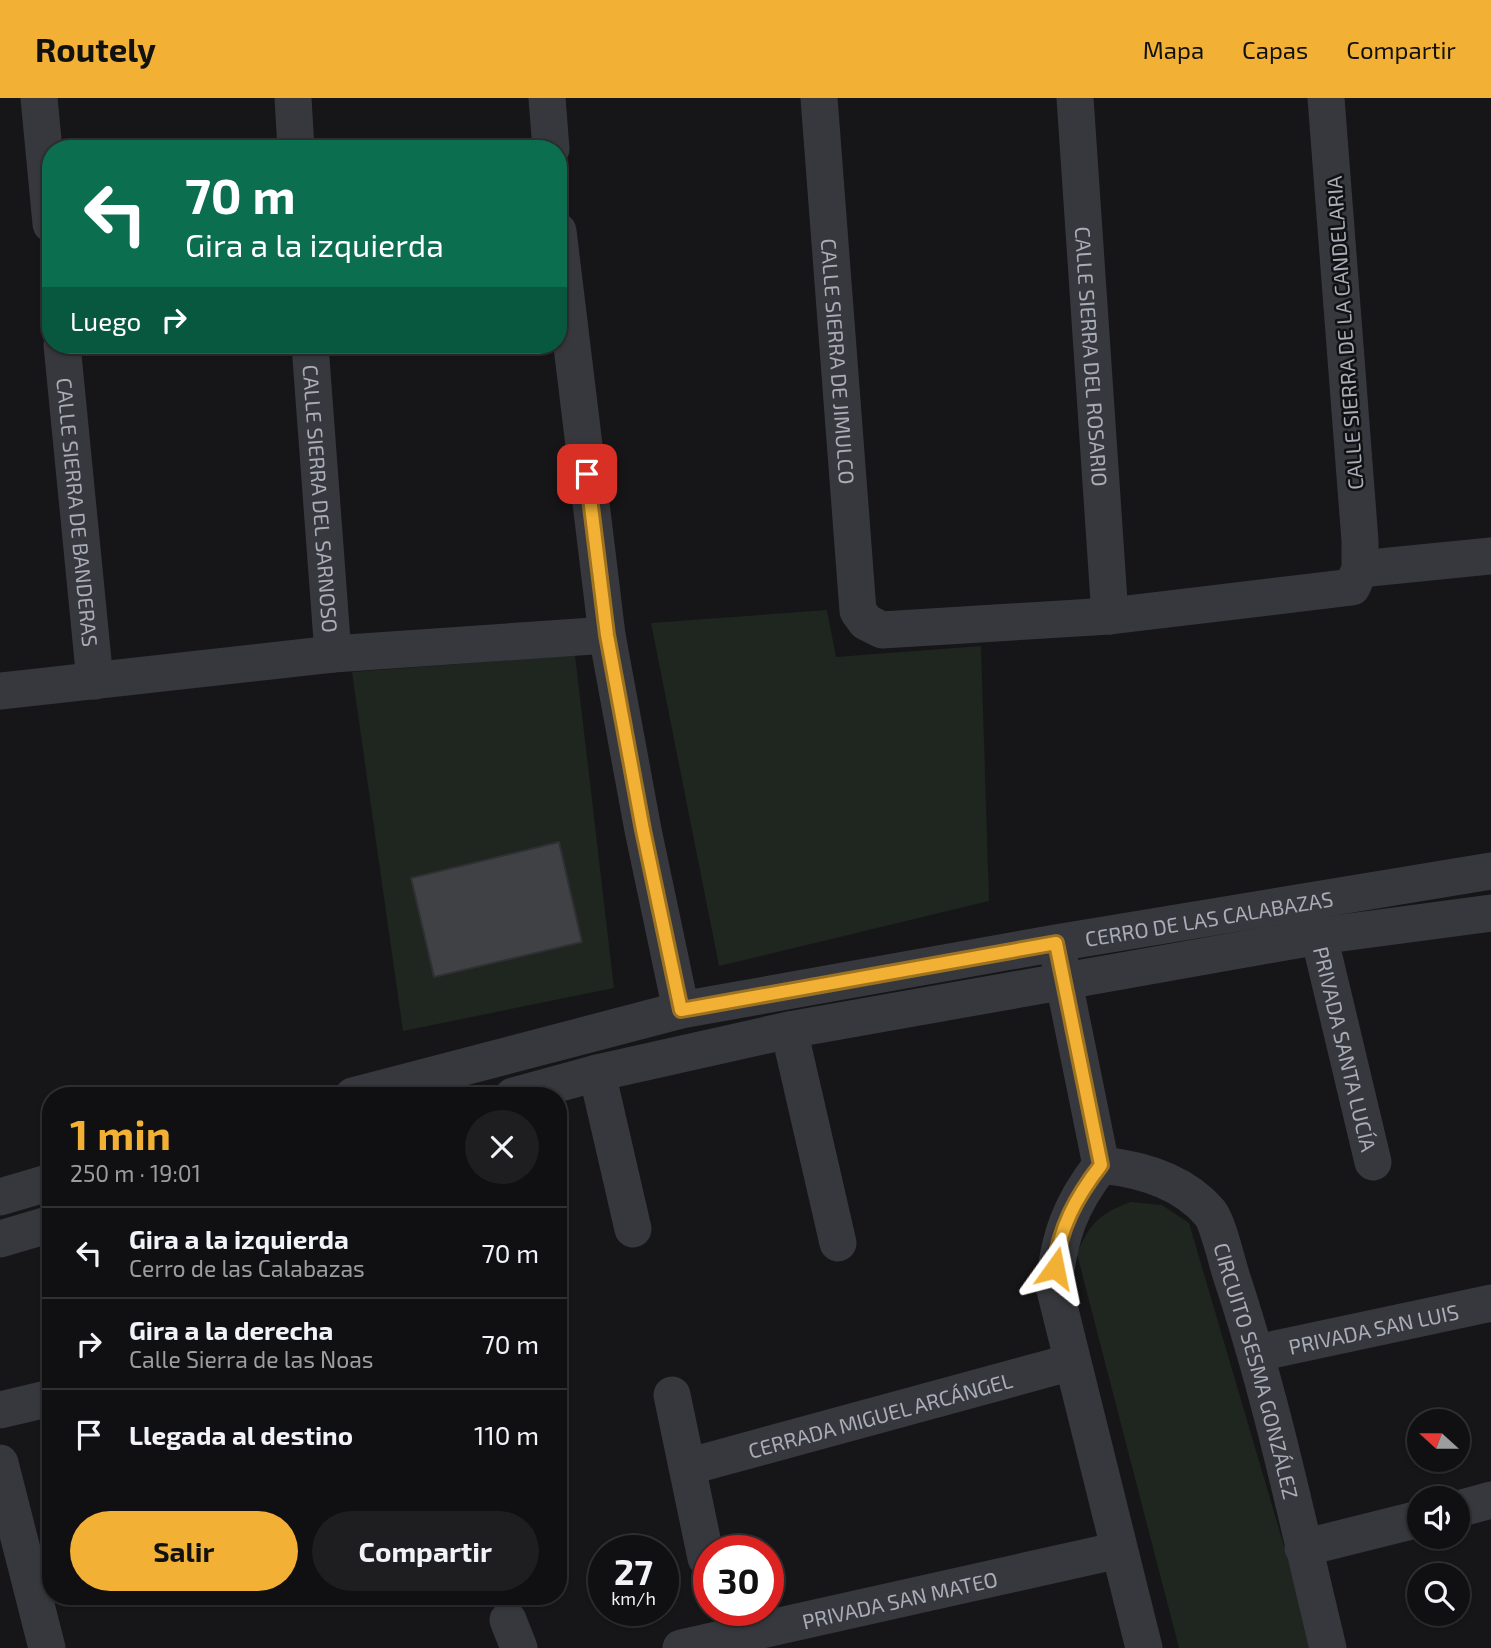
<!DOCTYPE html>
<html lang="es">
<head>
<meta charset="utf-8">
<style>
	body { margin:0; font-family:"Exo 2",sans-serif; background:#1e1e20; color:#f1f3f6; height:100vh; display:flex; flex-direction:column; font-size:26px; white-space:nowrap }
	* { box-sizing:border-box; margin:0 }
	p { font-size:23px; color:#9c9d9f }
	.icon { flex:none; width:38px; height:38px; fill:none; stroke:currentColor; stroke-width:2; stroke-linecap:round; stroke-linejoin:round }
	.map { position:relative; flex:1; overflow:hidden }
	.details { position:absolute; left:42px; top:989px; width:525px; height:518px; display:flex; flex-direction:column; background:#101012; border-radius:28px; box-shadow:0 2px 5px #0004,0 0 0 2px #303032 }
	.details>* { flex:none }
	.top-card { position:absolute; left:42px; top:42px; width:525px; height:214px; border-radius:28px; box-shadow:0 2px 5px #0004,0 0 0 2px #303032; background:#0b6e4f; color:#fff; overflow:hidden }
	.needle { width:46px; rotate:291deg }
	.buttons { position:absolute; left:1407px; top:1311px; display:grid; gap:14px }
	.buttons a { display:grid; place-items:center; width:63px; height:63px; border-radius:50%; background:#101012; box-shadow:0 2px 5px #0004,0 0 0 2px #303032; font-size:35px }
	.speed { position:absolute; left:588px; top:1437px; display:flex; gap:14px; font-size:35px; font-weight:700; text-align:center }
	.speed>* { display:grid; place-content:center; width:91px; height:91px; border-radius:50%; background:#101012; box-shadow:0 2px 5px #0004,0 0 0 2px #303032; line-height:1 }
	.speed small { font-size:18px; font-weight:400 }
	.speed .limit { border:10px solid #d22; background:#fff; color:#111 }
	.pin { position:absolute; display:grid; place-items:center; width:60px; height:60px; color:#fff; margin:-30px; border-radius:14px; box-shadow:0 4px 10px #0006 }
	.me { position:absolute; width:77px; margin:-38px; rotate:12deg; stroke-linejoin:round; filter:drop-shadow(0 0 5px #0008) }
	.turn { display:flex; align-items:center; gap:24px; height:147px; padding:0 28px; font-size:32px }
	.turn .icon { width:91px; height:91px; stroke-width:2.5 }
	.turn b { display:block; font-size:49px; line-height:60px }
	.then { display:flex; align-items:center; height:66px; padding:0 28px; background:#0003; gap:14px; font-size:26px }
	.round { display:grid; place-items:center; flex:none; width:74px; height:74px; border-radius:37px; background:#1e1e20 }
	.summary { display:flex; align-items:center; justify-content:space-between; height:119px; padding:0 28px }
	h1 { font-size:42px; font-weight:700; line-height:52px; color:#f2b134 }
	.cta { display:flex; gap:14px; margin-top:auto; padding:14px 28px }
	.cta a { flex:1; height:80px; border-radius:42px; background:#f2b134; color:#111; font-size:28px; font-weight:700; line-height:80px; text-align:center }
	.cta a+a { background:#1e1e20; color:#f1f3f6 }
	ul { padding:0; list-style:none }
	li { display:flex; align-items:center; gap:21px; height:91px; padding:0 28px; border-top:2px solid #303032 }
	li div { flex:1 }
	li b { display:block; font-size:26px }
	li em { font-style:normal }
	header { display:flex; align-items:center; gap:42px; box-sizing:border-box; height:98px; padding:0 35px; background:#f2b134; color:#111 }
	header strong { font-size:33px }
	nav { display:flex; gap:38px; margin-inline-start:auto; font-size:24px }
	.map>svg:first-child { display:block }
	.green { fill:#1e261f }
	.building { fill:#404145; stroke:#303034; stroke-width:2 }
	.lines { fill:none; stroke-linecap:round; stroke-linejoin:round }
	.minor { stroke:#37383d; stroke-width:37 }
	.route-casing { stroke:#9d7322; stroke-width:18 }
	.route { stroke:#f2b134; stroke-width:12 }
	.labels { text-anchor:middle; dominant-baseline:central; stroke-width:5; stroke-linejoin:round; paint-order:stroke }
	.street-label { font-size:21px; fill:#a8adb8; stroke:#111113 }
</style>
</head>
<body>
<header>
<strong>Routely</strong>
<nav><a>Mapa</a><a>Capas</a><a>Compartir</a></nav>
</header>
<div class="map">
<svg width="1491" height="1550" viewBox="0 0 1491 1550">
	<rect width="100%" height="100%" fill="#161618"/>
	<path class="green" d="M827 512 836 559 981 548 989 803 719 868 651 525Z
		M575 557 614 890 403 933 352 574Z
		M1131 1104 1162 1107 1189 1125 1314 1550H1179L1077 1156C1089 1126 1100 1115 1131 1104Z"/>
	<path class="building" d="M559 744 582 844 434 879 411 780Z"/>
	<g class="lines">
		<g class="minor">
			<path d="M39 0 51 126"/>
			<path d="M293 0 296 51"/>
			<path d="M547 0 551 51"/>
			<path id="s1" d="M819 0 858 513 866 524 882 532 1110 518 1352 489 1360 471V443L1326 0"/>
			<path id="s2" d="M1075 0 1110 518"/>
			<path d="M558 133 607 537 643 732 681 912"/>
			<path id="s3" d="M62 247 95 583"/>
			<path id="s4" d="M310 247 333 556"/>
			<path d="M1360 471 1491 458"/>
			<path d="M0 593 333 556 607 537"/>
			<path id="s5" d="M1319 838 1373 1064"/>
			<path d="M1059 860 1101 1067C1070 1107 1059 1138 1054 1188L1144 1550"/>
			<path d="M789 932 838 1145"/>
			<path d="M597 975 633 1131"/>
			<path id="s6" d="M353 998 681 912 1056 845 1491 773"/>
			<path d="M513 998 597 975 789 932 1319 838 1491 815"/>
			<path id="s7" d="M1101 1067C1140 1071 1183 1083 1210 1115 1218 1125 1227 1165 1232 1180 1272 1301 1298 1426 1328 1550"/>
			<path d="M0 1099 51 1084"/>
			<path d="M0 1141 51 1126"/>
			<path id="s8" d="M1257 1255 1491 1205"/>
			<path d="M672 1297 706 1460"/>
			<path d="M0 1312 51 1300"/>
			<path d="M0 1365 47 1550"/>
			<path id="s9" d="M687 1369 1072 1264"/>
			<path d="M1458 1411 1491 1402"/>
			<path d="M1303 1450 1419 1421"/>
			<path d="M508 1522 519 1550"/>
			<path id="s10" d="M681 1550 1119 1452"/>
		</g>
	</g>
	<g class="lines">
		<g class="route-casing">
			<path id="route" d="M587 376 607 537 643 732 681 912 1056 845 1101 1067C1077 1098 1059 1130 1055 1170"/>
		</g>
		<use href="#route" class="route"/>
	</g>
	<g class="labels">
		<g class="street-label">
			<text transform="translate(1344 235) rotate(-94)">CALLE SIERRA DE LA CANDELARIA</text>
			<text stroke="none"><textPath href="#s2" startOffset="259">CALLE SIERRA DEL ROSARIO</textPath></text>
			<text stroke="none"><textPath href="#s1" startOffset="264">CALLE SIERRA DE JIMULCO</textPath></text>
			<text stroke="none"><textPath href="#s4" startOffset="154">CALLE SIERRA DEL SARNOSO</textPath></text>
			<text stroke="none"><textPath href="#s3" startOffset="168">CALLE SIERRA DE BANDERAS</textPath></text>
			<text stroke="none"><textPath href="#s6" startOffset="875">CERRO DE LAS CALABAZAS</textPath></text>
			<text stroke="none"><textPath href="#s5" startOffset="116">PRIVADA SANTA LUCÍA</textPath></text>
			<text stroke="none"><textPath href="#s8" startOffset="119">PRIVADA SAN LUIS</textPath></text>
			<text stroke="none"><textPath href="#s7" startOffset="287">CIRCUITO SESMA GONZÁLEZ</textPath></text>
			<text stroke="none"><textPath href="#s9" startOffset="200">CERRADA MIGUEL ARCÁNGEL</textPath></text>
			<text stroke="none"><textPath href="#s10" startOffset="224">PRIVADA SAN MATEO</textPath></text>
		</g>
	</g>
</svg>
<div class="buttons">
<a><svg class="needle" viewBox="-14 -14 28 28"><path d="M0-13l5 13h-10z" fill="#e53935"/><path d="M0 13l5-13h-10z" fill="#9c9d9f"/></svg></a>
<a><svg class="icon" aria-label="sound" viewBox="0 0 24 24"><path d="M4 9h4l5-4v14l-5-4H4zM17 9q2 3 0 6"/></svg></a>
<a><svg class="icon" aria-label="search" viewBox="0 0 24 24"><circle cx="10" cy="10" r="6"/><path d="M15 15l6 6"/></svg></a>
</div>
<div class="speed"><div>27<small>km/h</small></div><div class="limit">30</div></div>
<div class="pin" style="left:587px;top:376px;background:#d93025"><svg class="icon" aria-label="arrive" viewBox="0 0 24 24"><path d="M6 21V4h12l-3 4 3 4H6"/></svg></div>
<svg class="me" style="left:1055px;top:1170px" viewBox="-20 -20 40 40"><path d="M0-17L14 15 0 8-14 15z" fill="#f2b134" stroke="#fff" stroke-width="4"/></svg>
<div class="top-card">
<div class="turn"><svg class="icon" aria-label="left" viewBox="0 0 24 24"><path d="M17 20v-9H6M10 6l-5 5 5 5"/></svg><div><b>70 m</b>Gira a la izquierda</div></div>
<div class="then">Luego<svg class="icon" aria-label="right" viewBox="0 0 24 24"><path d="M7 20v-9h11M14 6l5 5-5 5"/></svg></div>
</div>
<section class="details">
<div class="summary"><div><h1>1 min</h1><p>250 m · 19:01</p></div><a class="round"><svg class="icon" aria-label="close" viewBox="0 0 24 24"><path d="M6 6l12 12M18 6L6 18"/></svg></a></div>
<ul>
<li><svg class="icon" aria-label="left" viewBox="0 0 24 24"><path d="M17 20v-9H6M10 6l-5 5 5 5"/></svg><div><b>Gira a la izquierda</b><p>Cerro de las Calabazas</p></div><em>70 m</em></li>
<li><svg class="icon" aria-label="right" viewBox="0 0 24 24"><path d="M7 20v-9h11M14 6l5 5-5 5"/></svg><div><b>Gira a la derecha</b><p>Calle Sierra de las Noas</p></div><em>70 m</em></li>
<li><svg class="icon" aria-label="arrive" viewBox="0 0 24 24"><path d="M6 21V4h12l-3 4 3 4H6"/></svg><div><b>Llegada al destino</b></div><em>110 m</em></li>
</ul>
<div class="cta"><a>Salir</a><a>Compartir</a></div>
</section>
</div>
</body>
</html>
